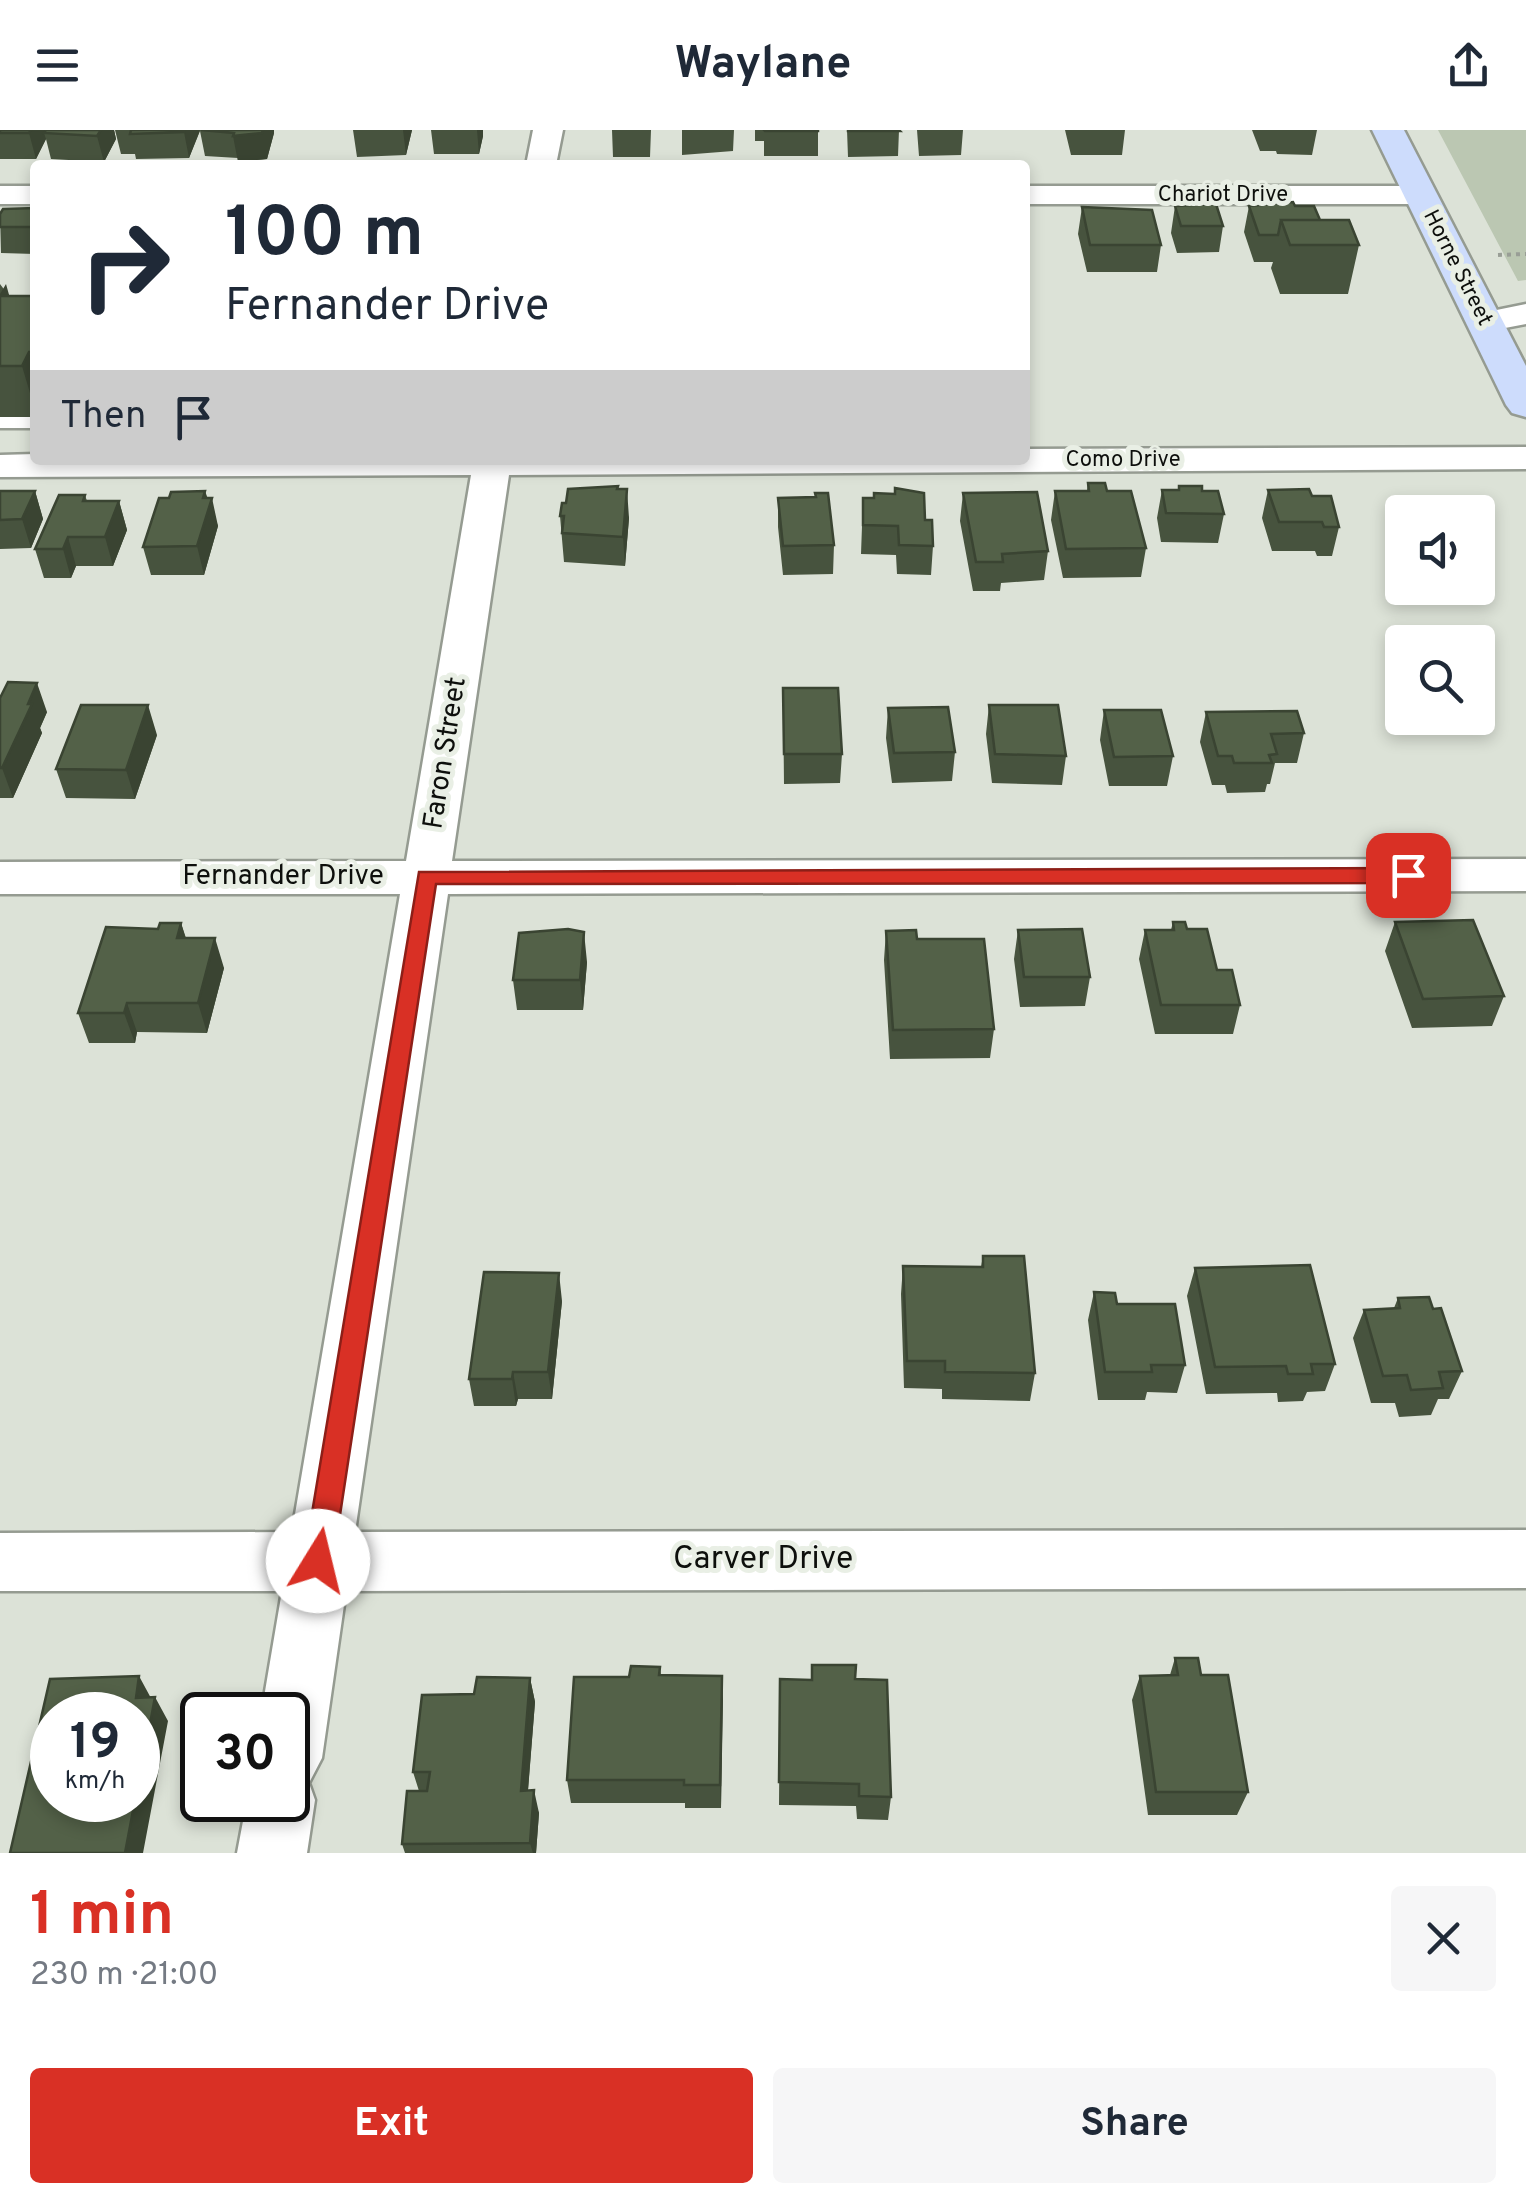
<!DOCTYPE html>
<html lang="en">
<head>
<meta charset="utf-8">
<style>
	body { margin:0; font-family:Overpass,sans-serif; background:#f6f6f7; color:#1f2937; height:100vh; display:flex; flex-direction:column; font-size:38px; white-space:nowrap }
	* { box-sizing:border-box; margin:0 }
	p { font-size:32px; color:#747a83 }
	.icon { flex:none; width:55px; height:55px; fill:none; stroke:currentColor; stroke-width:2; stroke-linecap:round; stroke-linejoin:round }
	.map { position:relative; height:1723px; overflow:hidden }
	.sheet { display:flex; flex-direction:column; background:#fff; flex:1 }
	.sheet>* { flex:none }
	.guide { position:absolute; left:30px; top:30px; width:1000px; height:305px; border-radius:10px; box-shadow:0 5px 15px #0003; background:#fff; color:#1f2937; overflow:hidden }
	.buttons { position:absolute; left:1385px; top:365px; display:grid; gap:20px }
	.buttons a { display:grid; place-items:center; width:110px; height:110px; border-radius:10px; background:#fff; box-shadow:0 5px 15px #0003; font-size:50px }
	.speed { position:absolute; left:30px; top:1562px; display:flex; gap:20px; font-size:50px; font-weight:700; text-align:center }
	.speed>* { display:grid; place-content:center; width:130px; height:130px; border-radius:50%; background:#fff; box-shadow:0 5px 15px #0003; line-height:1 }
	.speed small { font-size:25px; font-weight:400 }
	.speed .limit { border:5px solid #111; border-radius:15px; background:#fff; color:#111 }
	.pin { position:absolute; display:grid; place-items:center; width:85px; height:85px; color:#fff; margin:-42px; border-radius:20px; box-shadow:0 5px 15px #0006 }
	.me { position:absolute; width:110px; margin:-55px; rotate:9deg; stroke-linejoin:round; filter:drop-shadow(0 0 8px #0008) }
	.turn { display:flex; align-items:center; gap:35px; height:210px; padding:0 30px; font-size:45px }
	.turn .icon { width:130px; height:130px; stroke-width:2.5 }
	.turn b { display:block; font-size:70px; line-height:85px }
	.then { display:flex; align-items:center; height:95px; padding:0 30px; background:#0003; gap:20px; font-size:38px }
	.round { display:grid; place-items:center; flex:none; width:105px; height:105px; border-radius:10px; background:#f6f6f7 }
	.overview { display:flex; align-items:center; justify-content:space-between; height:170px; padding:0 30px }
	h1 { font-size:60px; font-weight:700; line-height:75px; color:#d93025 }
	.button { display:flex; gap:20px; margin-top:auto; padding:20px 30px }
	.button a { flex:1; height:115px; border-radius:10px; background:#d93025; color:#fff; font-size:40px; font-weight:700; line-height:115px; text-align:center }
	.button a+a { background:#f6f6f7; color:#1f2937 }
	header { display:flex; justify-content:space-between; align-items:center; height:130px; padding:0 30px; background:#fff; font-size:45px; font-weight:700 }
	.map>svg:first-child { display:block }
	.green { fill:#bbc7b2 }
	.lines { fill:none; stroke-linecap:round; stroke-linejoin:round }
	.lane-casing { stroke:#959b91; stroke-width:5 }
	.street-casing { stroke:#959b91; stroke-width:5 }
	.secondary-casing { stroke:#959b91; stroke-width:5 }
	.path { stroke:#999e96; stroke-width:4; stroke-dasharray:4 5; stroke-linecap:butt }
	.lane { fill:#fff; fill-rule:evenodd }
	.street { fill:#fff; fill-rule:evenodd }
	.secondary { fill:#cddcfc; fill-rule:evenodd }
	.wall { fill:#47533e }
	.shaded-wall { fill:#3a4432 }
	.building { fill:#536148; stroke:#3a4432; stroke-width:2.5 }
	.route { fill:#d93025; stroke:#8d1f18; stroke-width:2.5 }
	.labels { text-anchor:middle; dominant-baseline:central; stroke-width:10; stroke-linejoin:round; paint-order:stroke }
	.far-street-label { font-size:22px; fill:#0d0f0c; stroke:#e9efe5 }
	.street-label { font-size:28px; fill:#0d0f0c; stroke:#e9efe5 }
	.near-street-label { font-size:32px; fill:#0d0f0c; stroke:#e9efe5 }
</style>
</head>
<body>
<header><svg class="icon" aria-label="menu" viewBox="0 0 24 24"><path d="M4 6h16M4 12h16M4 18h16"/></svg>Waylane<svg class="icon" aria-label="share" viewBox="0 0 24 24"><path d="M12 15V3M7 8l5-5 5 5M5 13v7h14v-7"/></svg></header>
<div class="map">
<svg width="1526" height="1723" viewBox="0 0 1526 1723">
	<rect width="100%" height="100%" fill="#dce2d7"/>
	<path class="green" d="M1438 0H1526V150L1518 151Z"/>
	<g class="lines">
		<g class="lane-casing">
			<path id="lane" d="M0 286H35V298H0Z"/>
		</g>
		<g class="street-casing">
			<path id="street" d="M533 0H563L556 35H526Z
				M0 56H35V74H0Z
				M1025 56H1420L1431 58 1436 65 1431 72 1420 74H1025Z
				M1526 174V194L1484 202 1472 199 1467 192 1472 185Z
				M1526 317V339L509 345 452 731 1526 729V761L448 764 355 1402 1526 1400V1458L346 1461 322 1628 309 1653 315 1670 307 1723H237L247 1670H288V1585H261L282 1461H0V1403L292 1402 400 764H0V732L406 731 471 345 0 347V325L35 324V330H1025V319Z"/>
		</g>
		<g class="secondary-casing">
			<path id="secondary" d="M1372 0H1404L1526 236V287L1512 283 1506 275Z"/>
		</g>
		<path class="path" d="M1498 125 1526 124"/>
		<use href="#lane" class="lane"/>
		<use href="#street" class="street"/>
		<use href="#secondary" class="secondary"/>
	</g>
	<path class="wall" d="M0 0H114L116 9 104 32 51 29 46 9 36 29H0Z
		M115 0H274V3L267 29 238 32V28L205 26 200 1 189 28 136 29 135 24H121Z
		M353 0H412L406 25 357 27Z
		M431 0H483V6L479 24H434Z
		M612 0H651L650 27H613Z
		M682 0H734L733 21 682 25Z
		M755 0H818V26H764V11H755Z
		M847 0H899L898 26 848 27Z
		M917 0H963L961 25 919 26Z
		M1065 0H1125L1122 25H1071Z
		M1252 0H1317L1312 25 1277 24 1276 21H1260Z
		M1175 76 1223 96 1219 122 1177 123 1171 103Z
		M1249 76H1295L1359 115 1348 164H1280L1271 138 1273 132H1254L1244 102Z
		M1082 77 1161 115 1157 142H1087L1078 104Z
		M35 78V124L1 123 0 84Z
		M0 154 9 166H35V287H0Z
		M1088 353 1107 361 1146 418 1141 447 1063 448 1051 390 1055 361H1087Z
		M1179 356 1202 361 1224 384 1218 413 1161 412 1157 388 1162 360H1178Z
		M618 359 629 388 625 436 564 432 560 386Z
		M1268 360 1312 366 1339 397 1332 426H1317L1315 421H1272L1262 388Z
		M0 361H35L43 389 31 418 0 419Z
		M205 361 218 396 204 445H151L143 417 169 368Z
		M815 363 834 415 833 444 783 445 778 397V368L815 367Z
		M963 363 1048 421 1044 450 1001 453 1000 461H973L960 391Z
		M85 365 87 371H119L127 400 113 436H76L71 448H44L35 419Z
		M863 368 925 390 933 416 931 445 897 444 896 425 861 424Z
		M783 558 842 624 840 653 784 654Z
		M0 568 47 582 40 598 42 603 13 668H0Z
		M989 575 1066 626 1062 655 992 653 986 604Z
		M888 578 955 622 952 651 892 653 886 608Z
		M1104 580 1173 626 1167 656H1109L1100 610Z
		M1206 582 1304 603 1297 633H1275L1270 654H1267L1265 662 1227 663 1225 655H1212L1200 612Z
		M157 605 135 669 66 668 56 639Z
		M1173 792 1187 799 1240 875 1233 904H1155L1139 829 1145 800H1171Z
		M1395 792 1504 866 1492 896 1412 898 1385 821Z
		M181 793 186 808 224 838 207 903 137 902 135 913H89L78 883 158 799Z
		M1018 800 1090 847 1085 876 1020 877 1014 829Z
		M886 801 917 809 994 899 990 928 890 929 884 830Z
		M587 832 583 880H517L513 850Z
		M983 1126 1035 1243 1030 1271 942 1269V1259L904 1258 901 1164 903 1136 981 1137Z
		M1195 1138 1335 1234 1325 1261 1307 1262 1303 1271 1278 1272 1277 1263 1206 1264 1187 1166Z
		M1094 1162 1117 1174 1185 1235 1177 1263 1147 1262 1145 1270H1098L1088 1190Z
		M1398 1168 1462 1241 1449 1269H1438L1431 1285 1399 1287 1395 1273H1371L1353 1208 1364 1180 1394 1178Z
		M562 1171 552 1269H518L516 1276H474L469 1249Z
		M1175 1528 1201 1545 1248 1662 1237 1685H1148L1132 1570 1140 1546 1170 1545Z
		M812 1535 855 1549 891 1667 888 1690 857 1689 856 1676 779 1675 780 1549 811 1550Z
		M660 1537 661 1545 722 1546 721 1678H685V1673H571L567 1650 629 1547Z
		M530 1548 535 1572 528 1661 539 1683 536 1723H405L402 1714 419 1661 413 1642 474 1564Z"/>
	<path class="shaded-wall" d="M31 0H48L44 3 46 9 36 29 29 3Z
		M101 0H114L116 9 104 32 97 6Z
		M184 0H200L189 28 184 2Z
		M263 0H274V3L267 29 238 32 233 6Z
		M403 0H412L406 25Z
		M477 0H483V6L479 24Z
		M6 154 20 204 0 171V164Z
		M29 222 35 243V280L22 236Z
		M627 359 629 388 625 436 623 407Z
		M35 361 43 389 31 418 22 389Z
		M205 361 209 377 212 368 218 396 204 445 197 416Z
		M119 371 127 400 113 436 105 407Z
		M68 407 76 436 71 448 63 419Z
		M37 553 47 582 40 598 42 603 13 668 2 638Z
		M148 575 157 605 135 669 126 640Z
		M181 793 190 823 177 808Z
		M584 802 587 832 583 880 580 850Z
		M215 808 224 838 207 903 198 873Z
		M127 873 137 902 135 913 124 883Z
		M559 1143 562 1171 552 1269 548 1242Z
		M513 1242 518 1269 516 1276 512 1249Z
		M139 1546 152 1570 136 1568Z
		M722 1546 723 1570 721 1678 720 1655Z
		M530 1548 535 1572 526 1684 521 1661Z
		M155 1567 168 1591 143 1723H125L135 1670H138V1659Z
		M534 1660 539 1683 536 1723H533L530 1713Z"/>
	<path class="building" d="M0 0H31L29 3H0Z
		M46 0H101L97 6 44 3Z
		M131 0H184V2L130 4Z
		M201 0H263L262 3 233 6 234 3Z
		M764 0H818V1H765Z
		M848 0H899L900 1H848Z
		M1293 72 1295 76H1314L1320 90H1281L1278 105H1259L1249 76Z
		M1216 74 1223 96H1181L1175 76Z
		M1082 77 1152 80 1161 115H1090Z
		M35 78V97H0V84L3 79Z
		M1281 90H1349L1359 115H1290Z
		M0 166H35V222H29L22 236H0Z
		M1088 353H1105L1107 361H1131L1146 418 1066 419 1055 361H1089Z
		M618 356 617 359H627L623 407 562 403 564 386H560L562 373H566L568 359Z
		M1179 356H1202V361H1218L1224 384 1166 383 1162 360H1179Z
		M895 358 924 363 925 390H932L933 416 899 415 898 396 863 395V368H874V363L895 364Z
		M1309 359 1312 366H1331L1339 397H1324L1322 392H1279L1268 360Z
		M0 361H35L22 389 0 390Z
		M205 361 203 368H212L197 416 143 417 159 368H169L171 362Z
		M1037 362 1048 421 1002 424 1003 432H976L963 363Z
		M815 363H828L834 415 783 416 778 368 816 367Z
		M59 365H85L83 371H119L105 407H68L63 419H35Z
		M8 552 37 553 28 574H32L2 638H0V568Z
		M783 558H838L842 624H784Z
		M81 575H148L126 640 56 639Z
		M989 575H1058L1066 626 995 624Z
		M948 577 955 622 894 623 888 578Z
		M1104 580H1161L1173 626 1114 627Z
		M1297 581 1304 603 1271 604 1277 624 1269 625 1272 633H1234L1232 626H1218L1206 582Z
		M1473 790 1504 866 1423 869 1395 792Z
		M1173 792H1185L1187 799H1207L1217 840H1232L1240 875H1161L1145 800H1174Z
		M160 793H181L177 808H215L198 873H127L124 883H78L106 797 158 799Z
		M568 799 584 802 580 850H513L519 803Z
		M1082 799 1090 847H1024L1018 800Z
		M916 800 917 809H984L994 899 893 900 886 801Z
		M983 1126H1024L1035 1243 945 1242V1231H907L903 1136 983 1137Z
		M1310 1135 1335 1234H1311L1313 1244H1288L1286 1236 1215 1237 1195 1138Z
		M484 1142 559 1143 548 1242H513L512 1249H469Z
		M1094 1162 1115 1163 1117 1174H1175L1185 1235H1151L1152 1242H1105Z
		M1429 1167 1433 1179 1441 1178 1462 1241 1439 1242 1443 1258 1411 1260 1407 1245 1383 1246 1364 1180 1400 1178 1398 1168Z
		M1175 1528H1198L1201 1545H1228L1248 1662H1156L1140 1546 1178 1545Z
		M812 1535H856L855 1549 887 1550 891 1667 859 1666V1654L779 1652 780 1549 812 1550Z
		M631 1536 660 1537 659 1545 722 1546 720 1655H684V1650H567L574 1547H629Z
		M139 1546 136 1568 155 1567 138 1659V1585H52V1670H135L125 1723H10L50 1549Z
		M477 1547 530 1548 521 1661 534 1660 530 1713 402 1714 407 1661H427L430 1642H413L422 1565 474 1564Z"/>
	<path class="route" d="M1408 738 1419 745 1408 753 436 754 333 1431 329 1441 318 1445 308 1441 304 1431 419 742Z"/>
	<g class="labels">
		<g class="far-street-label">
			<text x="1223" y="65">Chariot Drive</text>
			<text transform="translate(1457 138) rotate(63)">Horne Street</text>
			<text x="1123" y="330">Como Drive</text>
		</g>
		<g class="street-label">
			<text transform="translate(446 623) rotate(-81)">Faron Street</text>
			<text x="283" y="747">Fernander Drive</text>
		</g>
		<g class="near-street-label">
			<text x="763" y="1430">Carver Drive</text>
		</g>
	</g>
</svg>
<div class="buttons">
<a><svg class="icon" aria-label="sound" viewBox="0 0 24 24"><path d="M4 9h4l5-4v14l-5-4H4zM17 9q2 3 0 6"/></svg></a>
<a><svg class="icon" aria-label="search" viewBox="0 0 24 24"><circle cx="10" cy="10" r="6"/><path d="M15 15l6 6"/></svg></a>
</div>
<div class="speed"><div>19<small>km/h</small></div><div class="limit">30</div></div>
<div class="pin" style="left:1408px;top:745px;background:#d93025"><svg class="icon" aria-label="arrive" viewBox="0 0 24 24"><path d="M6 21V4h12l-3 4 3 4H6"/></svg></div>
<svg class="me" style="left:318px;top:1431px" viewBox="-20 -20 40 40"><circle r="19" fill="#fff"/><path d="M0-13L10 11 0 6-10 11z" fill="#d93025"/></svg>
<div class="guide">
<div class="turn"><svg class="icon" aria-label="right" viewBox="0 0 24 24"><path d="M7 20v-9h11M14 6l5 5-5 5"/></svg><div><b>100 m</b>Fernander Drive</div></div>
<div class="then">Then<svg class="icon" aria-label="arrive" viewBox="0 0 24 24"><path d="M6 21V4h12l-3 4 3 4H6"/></svg></div>
</div>
</div>
<section class="sheet">
<div class="overview"><div><h1>1 min</h1><p>230 m · 21:00</p></div><a class="round"><svg class="icon" aria-label="close" viewBox="0 0 24 24"><path d="M6 6l12 12M18 6L6 18"/></svg></a></div>
<div class="button"><a>Exit</a><a>Share</a></div>
</section>
</body>
</html>
